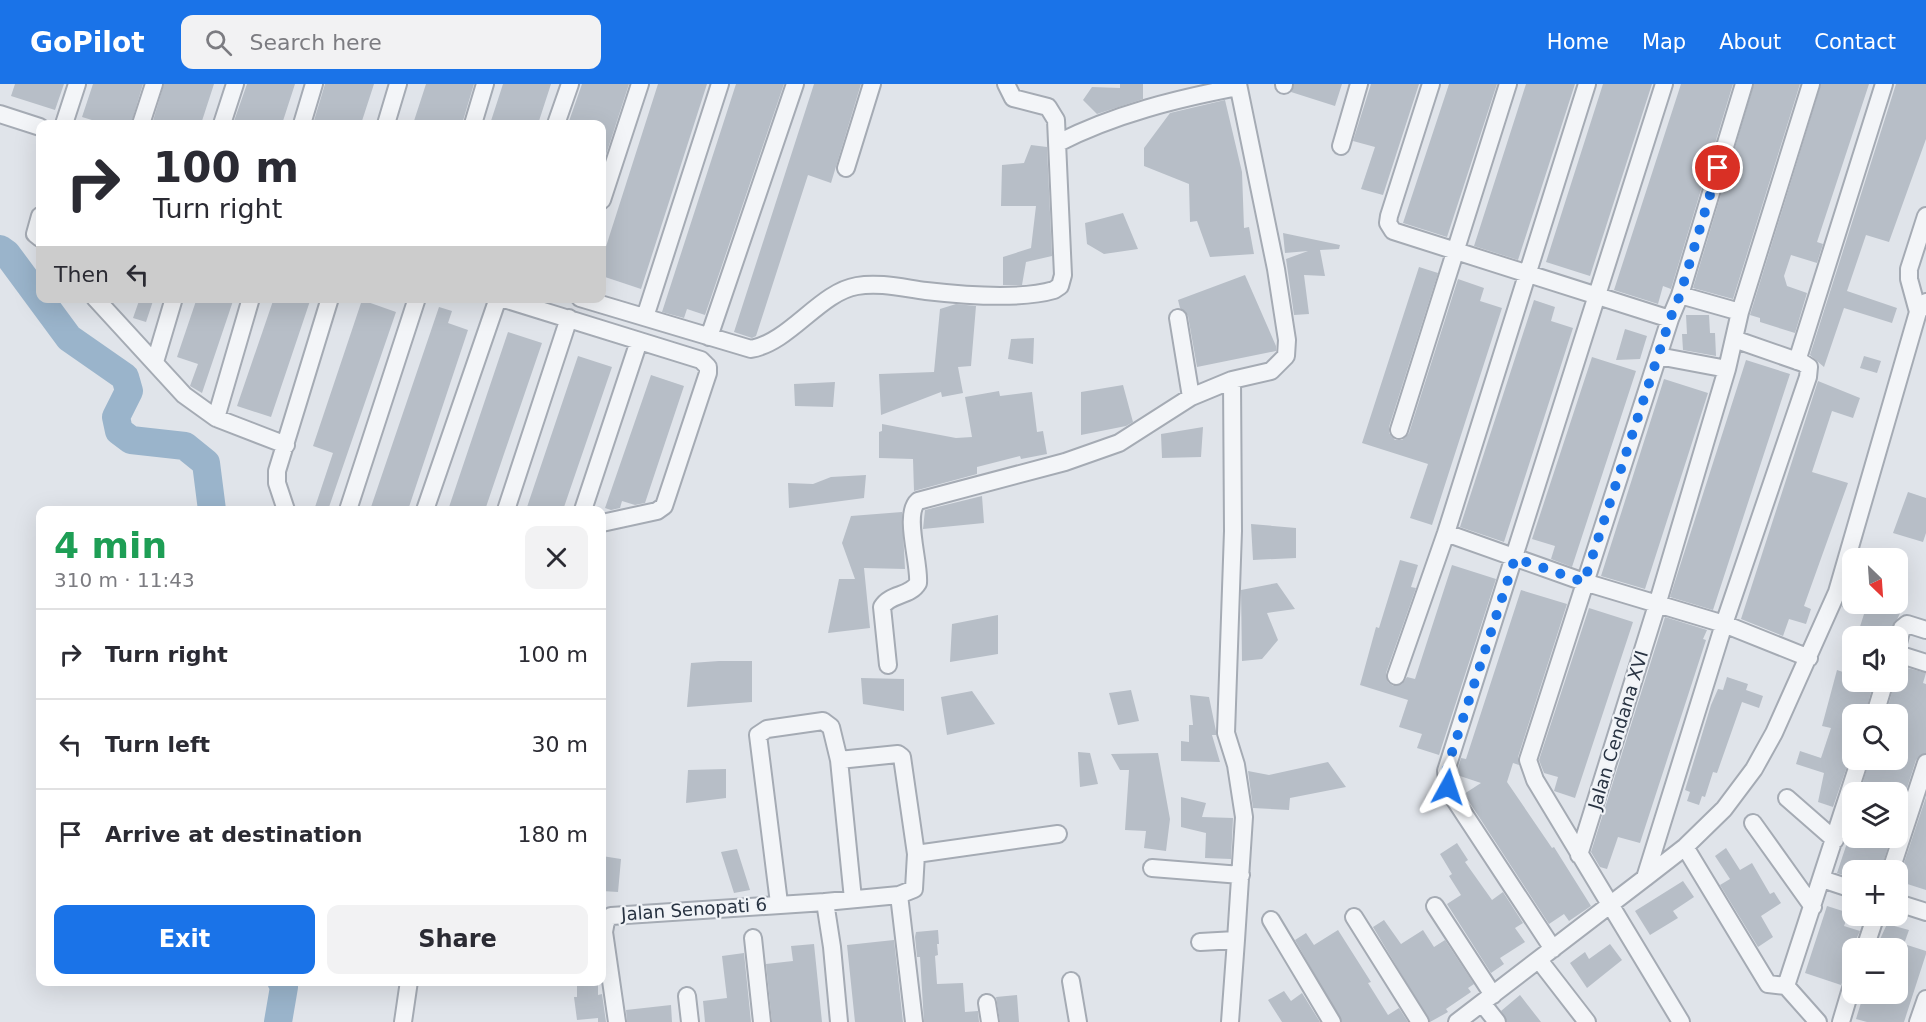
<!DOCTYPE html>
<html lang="en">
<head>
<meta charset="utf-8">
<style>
	body { margin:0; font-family:"DejaVu Sans",sans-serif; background:#f2f2f3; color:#2b2b33; height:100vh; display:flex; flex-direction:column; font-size:22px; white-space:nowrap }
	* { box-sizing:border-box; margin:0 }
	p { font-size:20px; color:#7c7c81 }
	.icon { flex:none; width:33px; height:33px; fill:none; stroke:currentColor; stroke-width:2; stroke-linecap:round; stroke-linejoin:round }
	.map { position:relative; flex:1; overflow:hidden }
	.panel { position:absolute; left:36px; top:422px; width:570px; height:480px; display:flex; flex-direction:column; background:#fff; border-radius:12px; box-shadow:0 6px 24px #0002 }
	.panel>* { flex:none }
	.hud { position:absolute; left:36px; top:36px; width:570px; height:183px; border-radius:12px; box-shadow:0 6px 24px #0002; background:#fff; color:#2b2b33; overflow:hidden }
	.needle { width:39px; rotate:155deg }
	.buttons { position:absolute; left:1842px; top:464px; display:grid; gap:12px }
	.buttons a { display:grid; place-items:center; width:66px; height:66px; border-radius:12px; background:#fff; box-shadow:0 6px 24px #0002; font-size:30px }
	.pin { position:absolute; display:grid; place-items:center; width:51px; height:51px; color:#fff; margin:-26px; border:3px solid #fff; border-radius:50%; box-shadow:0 2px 6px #0007 }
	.me { position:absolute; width:66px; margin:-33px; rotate:5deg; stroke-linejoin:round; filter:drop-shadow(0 0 4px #0008) }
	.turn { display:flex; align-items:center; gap:21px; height:126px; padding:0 18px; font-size:27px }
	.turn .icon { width:78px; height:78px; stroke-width:2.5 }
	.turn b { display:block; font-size:42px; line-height:51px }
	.then { display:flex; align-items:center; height:57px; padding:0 18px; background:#0003; gap:12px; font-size:22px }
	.round { display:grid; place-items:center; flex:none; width:63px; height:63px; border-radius:12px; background:#f2f2f3 }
	.head { display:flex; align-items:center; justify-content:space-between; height:102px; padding:0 18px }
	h1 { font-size:36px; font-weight:800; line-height:45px; color:#1e9e55 }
	.primary-button { display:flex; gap:12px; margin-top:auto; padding:12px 18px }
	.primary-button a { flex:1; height:69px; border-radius:12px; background:#1a73e8; color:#fff; font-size:24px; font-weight:800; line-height:69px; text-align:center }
	.primary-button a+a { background:#f2f2f3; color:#2b2b33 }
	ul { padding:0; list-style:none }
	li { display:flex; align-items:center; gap:18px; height:90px; padding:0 18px; border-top:2px solid #e1e1e2 }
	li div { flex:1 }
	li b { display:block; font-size:22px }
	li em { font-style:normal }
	header { display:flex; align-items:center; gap:36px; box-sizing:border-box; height:84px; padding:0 30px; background:#1a73e8; color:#fff }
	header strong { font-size:28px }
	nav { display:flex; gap:33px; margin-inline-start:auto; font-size:21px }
	.search { width:420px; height:54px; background:#f2f2f3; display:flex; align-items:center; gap:15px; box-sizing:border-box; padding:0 21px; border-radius:12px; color:#7c7c81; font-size:22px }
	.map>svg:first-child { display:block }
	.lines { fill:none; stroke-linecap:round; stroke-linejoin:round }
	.river { stroke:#9ab4cb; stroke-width:28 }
	.building { fill:#b7bec7 }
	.street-casing { stroke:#a5abb4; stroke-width:20 }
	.street { stroke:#f3f5f8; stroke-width:16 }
	.route { stroke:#1a73e8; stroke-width:10; stroke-dasharray:0 18 }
	.labels { text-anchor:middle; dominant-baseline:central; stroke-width:4.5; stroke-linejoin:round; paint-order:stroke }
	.street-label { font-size:18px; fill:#283342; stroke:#f0f3f7 }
</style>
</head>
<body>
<header>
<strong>GoPilot</strong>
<div class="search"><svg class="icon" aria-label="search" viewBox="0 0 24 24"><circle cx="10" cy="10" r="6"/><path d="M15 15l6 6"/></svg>Search here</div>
<nav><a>Home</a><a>Map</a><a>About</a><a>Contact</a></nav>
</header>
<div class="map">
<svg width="1926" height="938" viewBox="0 0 1926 938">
	<rect width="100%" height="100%" fill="#e0e4ea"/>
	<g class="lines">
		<path class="river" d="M0 165 7 170 69 254 125 293 129 307 116 333 119 347 131 356 185 362 206 379 212 426
			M278 938 284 903 281 897"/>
	</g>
	<path class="building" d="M15 0H64L55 26 11 12Z
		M93 0H143L131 40H105L82 33Z
		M164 0H214L201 40H152Z
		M247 0H295L282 40H233Z
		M325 0H374L361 40H313Z
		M426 0H474L462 40H413Z
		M503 0H551L538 40H490Z
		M582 0H629L603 80 602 40H568Z
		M658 0H707L641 205 602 192V175Z
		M736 0H784L705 231 687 225 684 234 662 228Z
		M814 0H861L831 99 808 91 756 252 752 254 734 248Z
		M1120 0H1143V15L1097 30 1083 16 1092 3 1120 4Z
		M1294 0H1342L1335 22 1291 8Z
		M1371 0H1419L1383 111 1361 105 1375 63 1353 57Z
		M1449 0H1497L1447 153 1403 139Z
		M1526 0H1575L1518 176 1474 162Z
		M1603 0H1652L1590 192 1546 178Z
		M1681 0H1733L1671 205 1663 202 1658 220 1614 206Z
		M1754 0H1800L1733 215 1693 204Z
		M1821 0H1869L1817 158 1823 160 1817 179 1791 171 1784 192 1787 202 1807 209 1795 249 1760 238V234L1750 231Z
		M1896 0H1926V55L1889 158 1866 151 1847 207 1897 224 1892 239 1844 224 1824 283 1810 271Z
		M1225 16 1242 88 1244 144 1249 143 1254 170 1210 173 1197 137 1190 138 1189 100 1144 82V64L1170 29Z
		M1031 61 1047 63 1052 172 1026 178 1022 201H1003V173L1031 164 1036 122H1001L1002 81 1024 79Z
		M1123 129 1138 165 1104 170 1087 160 1085 139Z
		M1283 149 1340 161 1339 165 1320 166 1325 192 1304 191 1309 230 1294 231 1286 175 1308 167 1285 169Z
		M1419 183 1438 189 1389 343V349L1395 356H1402L1409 349 1458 195 1484 204 1480 217 1502 224 1432 441 1410 434 1428 380 1362 359Z
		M1245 191 1276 262V267L1197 283 1188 232 1180 224 1178 216Z
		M140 214H154L146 238 133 234Z
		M197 214H234L202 309 190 302 198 280 177 273Z
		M274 214H311L271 333 237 322Z
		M362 216 396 228 328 426H314L333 369 313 362Z
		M1534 216 1555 223 1551 237 1573 244 1504 458 1460 443Z
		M956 220 976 222 971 282 958 283 963 309 942 313 941 308 881 331 879 290 934 288 940 225Z
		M439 223 452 227 448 239 468 246 408 426H370Z
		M1686 231H1709L1710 249H1715L1716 272 1683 266 1682 250H1687Z
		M1625 245 1647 252 1640 275 1616 276Z
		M508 248 542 259 505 367 485 426H448Z
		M1034 254 1033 280 1008 275 1011 255Z
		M578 272 612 283 587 356 563 426 542 422 540 426H526Z
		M1864 272 1881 277 1877 289 1860 284Z
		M1592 273 1636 287 1572 483 1551 475 1555 462 1532 455Z
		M1746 276 1790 290 1713 526 1670 513Z
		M651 291 684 302 645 419 635 421 622 417 620 424 611 426 605 424Z
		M1664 295 1708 309 1645 505 1601 492Z
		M1818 297 1860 314 1853 334 1832 327 1812 388 1848 399 1804 522 1811 525 1806 540 1789 535 1783 552 1741 535Z
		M835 298 833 323 795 322 794 300Z
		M1123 301 1133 338 1126 342 1081 351V308Z
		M999 307 1000 312 1032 308 1037 348 1043 347 1047 370 1021 375 1020 372 977 383V390L914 407 913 375 879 374V348L882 347V340L956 354 972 353 965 313Z
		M1203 343 1201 373 1162 374 1161 350Z
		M866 391 864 414 789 424 788 399 813 400 831 393Z
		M1908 408 1926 414V449L1923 458 1893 449Z
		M982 412 984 439 923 445 925 426Z
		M902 428 905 485 864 484 870 544 828 549 839 495H855L842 459 851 432Z
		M1251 440 1296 444V474L1253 476Z
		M1400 476 1418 481 1411 503 1416 504 1386 589 1388 598 1393 602 1402 600 1407 593 1415 595 1452 481 1496 495 1439 671 1417 664 1422 650 1399 643 1408 616 1360 601 1376 543 1379 544Z
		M1277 499 1295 525 1267 529 1278 556 1262 575 1242 577 1241 506Z
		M1521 506 1567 520 1518 673 1519 681 1513 679 1507 698 1552 764 1554 763 1591 822 1569 837 1564 830 1549 840 1464 710 1481 699 1457 691V688L1461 674 1466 675Z
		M1844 519H1905L1889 552H1857L1864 530 1842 523Z
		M1589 524 1633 538 1575 714 1554 707 1558 693 1544 689 1539 676Z
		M998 531V570L950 578 952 540Z
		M1665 533 1707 546 1703 555 1706 556 1640 759 1618 753 1607 785 1600 783 1591 768Z
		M719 577H752V618L687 623 691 579Z
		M1904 583 1926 589 1923 599 1926 600V669L1916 676 1898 732V708H1860L1870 675H1898V630H1886L1895 597H1899Z
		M1837 586 1852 591V597H1874L1865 630H1852V668L1833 723 1818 718 1824 689 1796 680 1800 667 1821 674 1831 644 1822 642Z
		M1727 593 1748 600 1746 606 1763 612 1759 624 1742 618 1717 689 1713 688 1705 713 1702 712 1699 721 1687 717 1690 708 1685 706 1711 621 1718 605 1723 606Z
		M861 594 904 595V627L863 620Z
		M1131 606 1139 637 1118 641 1109 609Z
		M972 607 995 640 947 651 941 613Z
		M1190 611 1209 613 1216 647V651H1212L1220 678 1181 677V657L1189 658V641H1193Z
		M1078 668 1090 669 1098 700 1080 703Z
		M1158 669 1170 735 1166 767 1144 764 1146 747 1125 746 1129 686H1120L1111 670Z
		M1328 678 1346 703 1290 714 1289 726 1253 724 1248 687 1269 691Z
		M726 685V714L686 719 688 686Z
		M1181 713 1206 719 1202 733 1233 734 1231 775 1205 774 1206 749 1181 743Z
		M1926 713V806L1898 797Z
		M1849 753H1891L1881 786H1852V794L1837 789Z
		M1457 759 1468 776 1465 778 1492 816 1503 808 1523 839 1515 844 1525 858 1500 874 1504 880 1491 889 1447 820 1461 811 1449 792 1452 790 1440 770Z
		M1726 764 1740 786 1752 779 1770 810 1774 808 1781 819 1761 832 1773 853 1758 863 1720 801 1730 795 1715 772Z
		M737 765 750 806 734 809 721 768Z
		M602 772 621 775 618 808 602 807Z
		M1683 797 1694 813 1673 827 1678 834 1650 851 1635 827Z
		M1827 822 1849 829 1844 842 1860 847 1852 864V891L1845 893 1841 901 1805 889Z
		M1384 836 1401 860 1423 846 1434 863 1445 856 1474 900 1468 904 1471 908 1446 925 1448 928 1430 938 1373 843Z
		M1887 840 1909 846 1904 860 1926 867V870L1904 938H1867L1856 935 1864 909H1898V864H1876Z
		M938 846 939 860H937L938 871 935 872 937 900 963 899 965 928 978 927 979 938H924L920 873H917L915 853 916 848Z
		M1338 846 1371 898 1368 899 1388 931 1399 924 1408 938H1342L1295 856 1306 849 1314 861Z
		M894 856 903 938H855L847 861Z
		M814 860 822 938H772L766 880 793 877 791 862Z
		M1610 860 1622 876 1587 904 1570 879 1585 868 1589 875Z
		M744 869 751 938H705L703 917 727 914 722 872Z
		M577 897H598V911L602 910 606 938H598V934L577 936 574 913H577Z
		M1284 907 1291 917 1302 909 1320 938H1282L1268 916Z
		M1017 911 1019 938H1000L996 913Z
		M1520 911 1541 938H1507L1501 927Z
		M671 921 672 938H627L626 926Z"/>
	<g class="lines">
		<g class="street-casing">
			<path id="street" d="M1431 0 1389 132 1388 139 1393 147 1670 235
				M1284 1V0
				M0 30 40 43
				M64 40 77 0
				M141 40 154 0
				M222 40 235 0
				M302 40 314 0
				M386 40 398 0
				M473 40 485 0
				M556 40 570 0
				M1058 59C1115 30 1176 15 1238 3
				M1341 62 1359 0
				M846 84 872 0
				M602 116 640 0
				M40 132 35 150 40 154
				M1680 211 1740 228
				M95 214 184 311 216 334
				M251 214 216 334 286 361
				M501 214 701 276 708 283V289L664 422 657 427 602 439
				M580 214 751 265C790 258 820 208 857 202 879 198 903 204 926 207 961 211 1020 216 1054 206L1060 202 1063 191 1056 36 1048 23 1013 14 1006 0
				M1918 228 1909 195V185L1926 132
				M645 233 720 0
				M1178 234 1191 313
				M709 253 795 0
				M1658 272 1727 285
				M1797 277 1884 0
				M155 278 174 214
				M1399 346 1508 0
				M286 426 277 399V387L330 214
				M348 426 417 214
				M425 426 498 214
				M506 426 569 234
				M583 426 639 257
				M1446 449 1584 498 1724 540 1809 574
				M1898 559 1902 544 1907 540 1926 546
				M1898 570 1926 579
				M888 581 882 523C890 509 910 513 918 499 920 479 903 430 918 417L1065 378 1119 359 1191 313 1232 296
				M1396 592 1446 449 1587 0
				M1875 630 1885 597
				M1787 714 1835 756
				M1753 739 1813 823
				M1685 763 1768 900 1786 902 1818 938
				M916 770 1058 750
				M1579 771 1657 521 1727 285 1740 228 1811 0
				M1152 784 1241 791
				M1891 786 1926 679
				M1645 794 1685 763 1724 725 1754 685 1774 649 1837 508 1918 228 1926 218
				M1822 795 1852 805
				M899 811 914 938
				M825 818 832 863 839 938
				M779 819 758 651 767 645 823 637 831 643 839 676 853 815
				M1898 819 1926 828
				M1435 822 1493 911
				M1354 833 1420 938
				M1271 836 1332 938
				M753 854 762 938
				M1200 858 1236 856 1244 733 1236 681 1226 649 1233 447 1232 296 1271 287 1286 272 1287 256 1276 185 1238 0
				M1865 864 1876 831
				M1553 865 1453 713 1448 703 1446 687 1664 0
				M1539 876 1587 938
				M1071 897 1078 938
				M1786 902 1860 675
				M687 912 690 938
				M987 919 990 938
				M1482 919 1497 938
				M403 938 409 897
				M617 938 604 848 606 837 611 832 825 818 899 811 914 805 916 770 902 673 898 670 839 676
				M1230 938 1236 856
				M1457 938 1645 794 1724 540 1808 293 1809 283 1803 279 1734 255
				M1681 938 1535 696 1528 676 1670 235 1680 211 1744 0
				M1841 938 1852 901
				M1918 938 1926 915"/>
		</g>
		<use href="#street" class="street"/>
	</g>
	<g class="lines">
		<path class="route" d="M1448 703 1446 687 1515 474 1584 498 1670 235 1680 211 1718 84"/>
	</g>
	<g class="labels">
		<g class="street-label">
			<text transform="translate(1618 646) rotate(-73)">Jalan Cendana XVI</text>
			<text transform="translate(694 825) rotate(-4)">Jalan Senopati 6</text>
		</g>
	</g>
</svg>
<div class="buttons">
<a><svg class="needle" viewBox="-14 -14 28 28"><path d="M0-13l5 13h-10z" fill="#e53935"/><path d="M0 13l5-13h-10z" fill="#7c7c81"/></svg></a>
<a><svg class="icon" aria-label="sound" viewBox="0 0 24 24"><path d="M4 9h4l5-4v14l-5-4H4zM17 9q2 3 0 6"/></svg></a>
<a><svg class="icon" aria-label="search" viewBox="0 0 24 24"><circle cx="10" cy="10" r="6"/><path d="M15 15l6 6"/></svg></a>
<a><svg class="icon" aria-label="layers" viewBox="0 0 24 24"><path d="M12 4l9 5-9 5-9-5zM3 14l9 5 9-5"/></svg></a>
<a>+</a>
<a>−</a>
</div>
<div class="pin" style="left:1718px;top:84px;background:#d93025"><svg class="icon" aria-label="arrive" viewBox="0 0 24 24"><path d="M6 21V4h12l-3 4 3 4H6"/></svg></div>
<svg class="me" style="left:1448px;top:703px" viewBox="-20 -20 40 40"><path d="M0-17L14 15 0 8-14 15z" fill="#1a73e8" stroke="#fff" stroke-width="4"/></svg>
<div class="hud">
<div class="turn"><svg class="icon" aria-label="right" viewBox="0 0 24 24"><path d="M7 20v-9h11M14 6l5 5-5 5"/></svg><div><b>100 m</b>Turn right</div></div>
<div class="then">Then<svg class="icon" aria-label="left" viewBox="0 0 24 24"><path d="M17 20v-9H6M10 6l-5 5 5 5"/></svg></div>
</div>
<section class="panel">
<div class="head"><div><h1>4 min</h1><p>310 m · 11:43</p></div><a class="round"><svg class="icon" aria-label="close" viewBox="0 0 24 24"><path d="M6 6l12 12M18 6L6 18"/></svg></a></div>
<ul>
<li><svg class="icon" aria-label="right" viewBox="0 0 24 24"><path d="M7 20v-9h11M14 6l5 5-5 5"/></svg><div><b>Turn right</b></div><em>100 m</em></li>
<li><svg class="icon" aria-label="left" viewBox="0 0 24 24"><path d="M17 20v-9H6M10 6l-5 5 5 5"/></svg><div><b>Turn left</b></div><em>30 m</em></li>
<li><svg class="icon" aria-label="arrive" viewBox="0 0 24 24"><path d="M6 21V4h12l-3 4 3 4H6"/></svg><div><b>Arrive at destination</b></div><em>180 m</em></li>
</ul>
<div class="primary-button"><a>Exit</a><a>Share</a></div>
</section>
</div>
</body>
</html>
